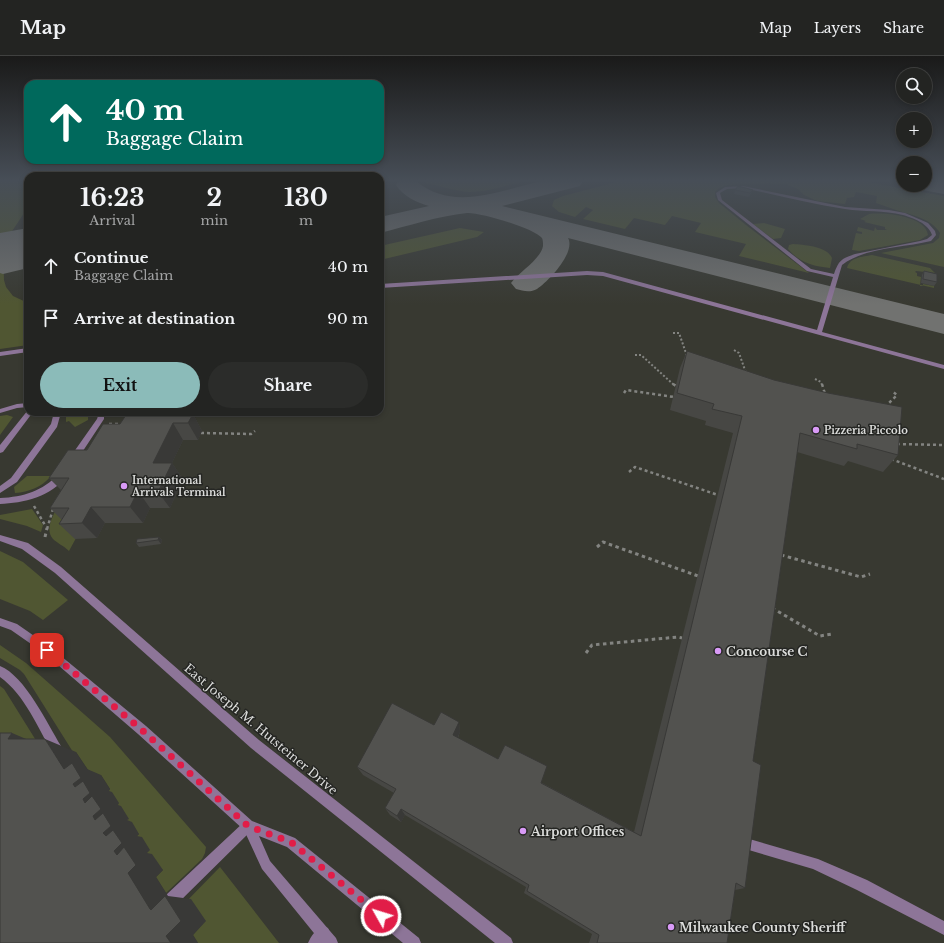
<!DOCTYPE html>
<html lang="en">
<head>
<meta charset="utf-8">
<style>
	body { margin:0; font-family:"Libre Baskerville",serif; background:#2b2c2a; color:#f1f3f6; height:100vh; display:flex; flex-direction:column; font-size:15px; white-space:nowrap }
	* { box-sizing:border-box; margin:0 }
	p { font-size:13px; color:#a3a4a5 }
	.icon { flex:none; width:22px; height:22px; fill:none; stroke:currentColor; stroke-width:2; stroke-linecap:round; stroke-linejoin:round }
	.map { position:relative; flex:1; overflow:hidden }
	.details { position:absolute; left:24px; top:116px; width:360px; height:244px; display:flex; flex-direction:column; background:#232422; border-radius:12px; box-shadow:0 2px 6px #0003,0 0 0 1px #404140 }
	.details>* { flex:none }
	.top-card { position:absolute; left:24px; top:24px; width:360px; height:84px; border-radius:12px; box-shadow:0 2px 6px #0003,0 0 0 1px #404140; background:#00695c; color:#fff; overflow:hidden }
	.fabs { position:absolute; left:896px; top:12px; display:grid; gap:8px }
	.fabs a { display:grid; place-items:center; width:36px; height:36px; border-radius:50%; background:#232422; box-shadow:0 2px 6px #0003,0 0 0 1px #404140; font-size:20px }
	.pin { position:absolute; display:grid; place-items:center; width:34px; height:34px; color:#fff; margin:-17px; border-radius:8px; box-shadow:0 2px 6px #0006 }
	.me { position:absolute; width:44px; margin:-22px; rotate:309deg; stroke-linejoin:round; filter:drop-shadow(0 0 3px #0008) }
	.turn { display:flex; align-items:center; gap:14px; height:84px; padding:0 16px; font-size:18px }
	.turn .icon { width:52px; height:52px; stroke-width:2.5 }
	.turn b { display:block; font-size:28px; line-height:34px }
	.eta { display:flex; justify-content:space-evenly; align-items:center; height:68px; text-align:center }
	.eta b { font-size:24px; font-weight:700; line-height:28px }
	.primary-button { display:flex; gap:8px; margin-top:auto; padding:8px 16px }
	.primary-button a { flex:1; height:46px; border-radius:24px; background:#8bbbb9; color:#111; font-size:16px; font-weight:700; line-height:46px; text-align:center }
	.primary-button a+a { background:#2b2c2a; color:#f1f3f6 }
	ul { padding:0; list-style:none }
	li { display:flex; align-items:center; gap:12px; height:52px; padding:0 16px }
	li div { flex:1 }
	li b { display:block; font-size:15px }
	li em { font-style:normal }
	header { display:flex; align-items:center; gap:24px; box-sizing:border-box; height:56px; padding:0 20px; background:#232422; border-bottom:1px solid #404140 }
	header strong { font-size:19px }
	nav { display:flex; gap:22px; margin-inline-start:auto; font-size:14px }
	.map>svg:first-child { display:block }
	.built { fill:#383931 }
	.green { fill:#505632 }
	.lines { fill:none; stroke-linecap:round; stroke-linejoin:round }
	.taxiway { fill:#717270; fill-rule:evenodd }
	.runway { fill:#717270; fill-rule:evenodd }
	.path-far2 { stroke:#838481; stroke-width:2; stroke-dasharray:2 2; stroke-linecap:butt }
	.path-far1 { stroke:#838481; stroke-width:2.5; stroke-dasharray:3 3; stroke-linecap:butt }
	.path { stroke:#838481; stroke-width:3; stroke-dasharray:3.5 3.5; stroke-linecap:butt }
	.lane { fill:#8d7598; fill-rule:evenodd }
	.street { fill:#8d7598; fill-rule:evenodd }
	.wall { fill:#474744 }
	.shaded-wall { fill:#393937 }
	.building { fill:#52524f; stroke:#393937 }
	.route { stroke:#e11d48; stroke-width:7; stroke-dasharray:0 12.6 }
	.poi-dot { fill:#d99af7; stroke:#252623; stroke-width:1.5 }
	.labels { text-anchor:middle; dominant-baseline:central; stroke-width:3; stroke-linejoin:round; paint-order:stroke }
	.poi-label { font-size:10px; font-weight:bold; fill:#dcdddb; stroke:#252623; text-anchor:start }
	.near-poi-label { font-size:12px; font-weight:bold; fill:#dcdddb; stroke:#252623; text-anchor:start }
	.near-street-label { font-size:12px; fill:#dcdddb; stroke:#252623 }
</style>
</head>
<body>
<header>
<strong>Map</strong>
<nav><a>Map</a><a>Layers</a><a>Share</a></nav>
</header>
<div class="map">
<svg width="944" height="887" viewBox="0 0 944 887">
	<rect width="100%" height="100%" fill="#2f302d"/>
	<path class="built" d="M0 125H28V356H380V125H903V129H925V125H944V887H0Z"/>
	<path class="green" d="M0 125H28V151L3 189 4 224 6 231 13 240 28 247V289L0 293Z
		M425 125H525C507 129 488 136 469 136 455 135 440 130 426 127Z
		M620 125H862L944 140V211L881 197 933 187 939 182 940 177C931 162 911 159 896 154 889 152 883 149 876 147L877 140 856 136 854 141 847 142 845 148 817 145 804 139 798 133 785 128 768 127 727 129 719 132 715 136V141L719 147 746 169 809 217 739 200 746 188 695 176 701 167 672 160 665 169 634 162 625 173 583 163 593 154 586 151 575 161 559 156 552 150 554 144 563 140Z
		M869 158C884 156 926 160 928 179L920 184 859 195 852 194 853 189 858 190 853 189 856 177 862 178V176L857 175 858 171 874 175 875 171 877 174H887L885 173V171L864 166 866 165 860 163Z
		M764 167 785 173 781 182 773 183 753 168Z
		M460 172 484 176 477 181 380 204V190Z
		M793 188C804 189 827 190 832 202L830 212C813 210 800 207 788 193L789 189Z
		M872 199 930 212 935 217 916 215 915 216 917 217V220L921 221 920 230H923V228L934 230V232L847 212C850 201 862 201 872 199Z
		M70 356H82L88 360V364L75 371 69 365 66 366V359Z
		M7 359 13 361 0 379V360Z
		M27 420H51C42 431 29 436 15 437L14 431Z
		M58 449 82 471 69 495C64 490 57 487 53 483 44 473 54 459 58 449Z
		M32 453 43 469 41 476 27 470 0 463V459Z
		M0 495 23 506 68 544 43 564 30 555 0 543Z
		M0 589 26 607 110 681 206 791 205 797 202 803 166 837 156 821 163 814 146 805 132 785 139 778 124 772 104 739 110 733 101 719 95 724 76 696H73L24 618 20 614 0 602Z
		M0 630 4 633 37 686 0 691Z
		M220 811 279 887H198L193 879 205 865 177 855Z"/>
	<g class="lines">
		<path class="taxiway" d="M398 125H416C454 157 502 133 543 125 556 123 570 125 583 125L580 130 502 150 944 258V278L568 182C576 196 549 225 537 233 530 237 523 235 516 233L511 227C519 216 541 203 543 190 543 187 543 184 542 182 534 172 479 156 467 157 438 160 408 170 380 177V161L429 150C416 146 404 141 396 129Z
			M925 125H944V138L917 133 914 129H925Z"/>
		<path class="runway" d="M28 172V212L3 218 0 217V177Z"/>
		<path class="path-far2" d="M673 277H679L687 300
			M734 294 739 297 746 317
			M635 299H641L674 329
			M815 323 821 326 822 329"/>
		<path class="path-far1" d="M673 328 676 330
			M822 328 825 338
			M624 337 626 334 674 341
			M885 351 897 339 892 335
			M109 368H122
			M201 377 251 378 255 375
			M897 388 944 389
			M891 403 944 423
			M629 416 635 411 718 439
			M34 450 46 471
			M47 473 53 453"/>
		<path class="path" d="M45 481 47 472
			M597 491 603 486 698 520
			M781 499 861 521 870 518
			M772 552 820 580 832 578
			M586 597 592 589 678 581 682 582"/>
		<path class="lane" d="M743 130 845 151 889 154 905 157 928 167 935 175 936 179 931 185C903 192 865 191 842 209L822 276 944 309V313L603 220 587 219 380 232V228L587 215 603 216 817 274 833 221 807 215 718 144 716 137 725 131ZM743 132C777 139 811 148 845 153 864 156 884 154 903 159 913 162 928 167 932 179L927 183 920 185 855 198C841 203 839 204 834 218L811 213 722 144 720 137 727 133Z
			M28 292V296L0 300V296Z
			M28 347V351L17 352 0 357V353L17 348Z
			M28 354V356H33L3 396 0 397V389Z
			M54 356H60V360L57 371 17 426 0 437V430L11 422 51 368Z
			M96 356H102L104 360V363L77 404H71L70 402 71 400 97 363 98 360Z
			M62 417 65 418 66 420C52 441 23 447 0 448V442C24 441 42 435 59 418Z
			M0 610C25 620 47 667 61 690L63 694 61 698 57 700 53 698C38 672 25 639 0 621Z
			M248 764 252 766 254 770 252 774 176 849 171 850 166 849 165 844 166 839 244 766Z
			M746 782 818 803 867 824 944 865V879L857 834 813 813 742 792 740 788 742 784Z
			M323 870 328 872 330 877 324 887H308C311 880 316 873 323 870Z"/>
		<path class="street" d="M0 479 28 487 61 511 259 684 511 882 513 887H495L251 692 55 517 22 493 0 485Z
			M0 562 17 568 50 591 146 670 252 765 295 782 419 882 421 887H403L287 791 259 780 270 805 336 882 338 887H322L262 813 244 774 138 678 44 597 11 574 0 570Z"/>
	</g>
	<path class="wall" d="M735 134H753L751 137 749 141 734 138Z
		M924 215 937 226 934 230 921 227 922 219Z
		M687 295 898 399 883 416 848 405 844 410 797 396 753 705 745 832 735 834 727 887H589L592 878 524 837 526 831 405 759 401 766 390 759 385 752 394 737 363 719 357 711 434 669 459 666 460 676 458 682 634 776 733 377 705 369 706 365 670 354 680 312Z
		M147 358H193L202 375 198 384H183L172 407 183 423 170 452H150L143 467H105L97 482 75 483 59 468 62 464 50 452 61 434 49 422 120 368Z
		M159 481 162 484 161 488 139 491 136 487Z"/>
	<path class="shaded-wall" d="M193 358 202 375 198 384 188 367Z
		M173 367 183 384 172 407 183 423 170 452 158 436 153 407Z
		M138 435 150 452 143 467 130 451Z
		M91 451 105 467 97 482 82 467Z
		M159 481 162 484 161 488 158 484Z
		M459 666 460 676 454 689 453 679Z
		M12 677 45 691 8 683Z
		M45 683 76 696 87 713 101 719 110 733 109 735 112 736 119 747 118 749 121 750 129 763 127 764 132 766 139 778 137 780 142 781 150 794 147 797 152 798 163 814 156 821 168 840 191 843 206 865 193 879 198 887H171Z
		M401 753 405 759 401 766 397 760Z"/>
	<path class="building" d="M738 130 753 134 750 137 735 134Z
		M924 215 937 218V226L923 223Z
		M687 295 774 324 828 337 902 351 898 399 857 388V393L800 377 753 705 761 709 745 832 736 827 727 887H597L599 879 527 835 529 829 401 753 397 760 385 752 396 733 357 711 392 647 434 669 441 656 459 666 453 679 498 703 505 689 547 710 541 727 641 780 742 360 712 353 714 348 677 337Z
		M128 356H146L145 358H193L188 367H173L153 407H172L158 436 138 435 130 451H91L82 467 59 468 69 452H50L69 422H49L68 394H87L103 368H120Z
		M159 481 158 484 136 487 137 483Z
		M0 677H12L8 683H45L64 713 72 707 81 722 73 728 75 731 83 725 90 737 83 743 85 747 92 740 101 753 93 760 95 764 103 757 111 770 103 777 106 780 113 774 122 787 114 795 117 799 124 791 136 809 128 817 150 853 151 854 165 840 181 865 166 880 171 887H0Z"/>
	<linearGradient id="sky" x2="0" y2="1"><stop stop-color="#1a1a19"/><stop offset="0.5" stop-color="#474e57"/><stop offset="1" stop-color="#474e57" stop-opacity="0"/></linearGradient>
	<rect width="944" height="249" fill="url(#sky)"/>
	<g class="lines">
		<path class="route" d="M47 594 142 674 248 770 291 786 381 860"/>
	</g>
	<g class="poi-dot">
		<circle cx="816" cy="374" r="4"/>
		<circle cx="124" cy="430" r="4"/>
		<circle cx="718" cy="595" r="4"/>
		<circle cx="523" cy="775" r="4"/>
		<circle cx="671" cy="871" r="4"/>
	</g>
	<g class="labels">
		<g class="poi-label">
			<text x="824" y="374">Pizzeria Piccolo</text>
			<text x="132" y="424">International<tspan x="132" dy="12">Arrivals Terminal</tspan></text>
		</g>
		<g class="near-poi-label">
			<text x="726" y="595">Concourse C</text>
			<text x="531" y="775">Airport Offices</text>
			<text x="679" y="871">Milwaukee County Sheriff</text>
		</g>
		<g class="near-street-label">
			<text transform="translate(261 673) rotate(40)">East Joseph M. Hutsteiner Drive</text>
		</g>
	</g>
</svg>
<div class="fabs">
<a><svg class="icon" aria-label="search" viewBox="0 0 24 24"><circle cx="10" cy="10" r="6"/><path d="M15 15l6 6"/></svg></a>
<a>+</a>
<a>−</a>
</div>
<div class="pin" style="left:47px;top:594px;background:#d93025"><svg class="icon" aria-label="arrive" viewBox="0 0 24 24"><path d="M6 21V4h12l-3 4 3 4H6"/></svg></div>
<svg class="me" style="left:381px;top:860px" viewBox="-20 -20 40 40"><circle r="17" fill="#e11d48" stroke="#fff" stroke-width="3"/><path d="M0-11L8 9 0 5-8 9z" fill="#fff"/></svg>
<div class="top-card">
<div class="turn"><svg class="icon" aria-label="ahead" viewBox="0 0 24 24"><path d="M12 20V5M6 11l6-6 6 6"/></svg><div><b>40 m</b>Baggage Claim</div></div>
</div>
<section class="details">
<div class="eta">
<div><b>16:23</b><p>Arrival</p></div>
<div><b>2</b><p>min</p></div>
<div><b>130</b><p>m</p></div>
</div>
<ul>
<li><svg class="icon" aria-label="ahead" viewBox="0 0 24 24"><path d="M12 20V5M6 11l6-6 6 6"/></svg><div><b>Continue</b><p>Baggage Claim</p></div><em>40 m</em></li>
<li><svg class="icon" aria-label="arrive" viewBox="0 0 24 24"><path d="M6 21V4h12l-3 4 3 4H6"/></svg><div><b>Arrive at destination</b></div><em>90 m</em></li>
</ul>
<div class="primary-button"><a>Exit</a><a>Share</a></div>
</section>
</div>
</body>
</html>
